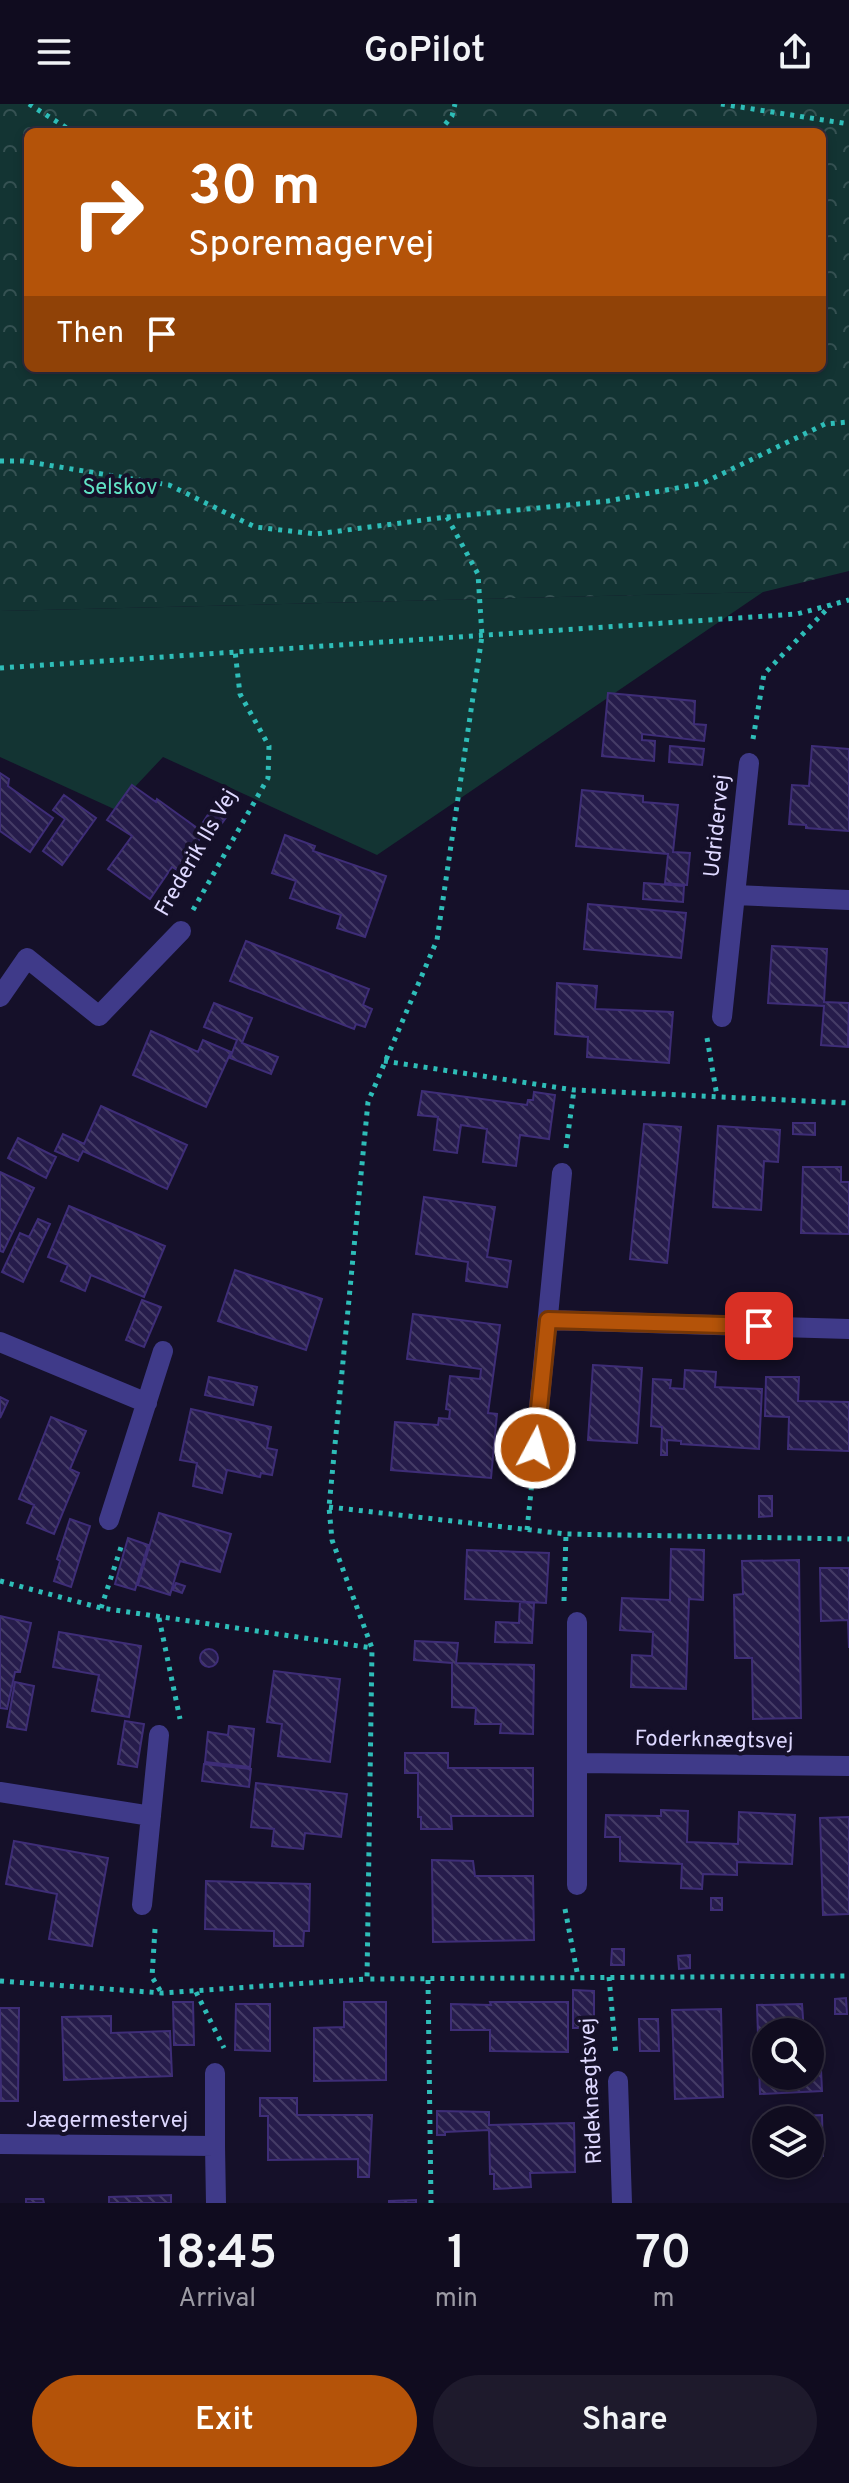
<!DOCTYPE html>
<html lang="en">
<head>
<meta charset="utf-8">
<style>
	body { margin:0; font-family:Overpass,sans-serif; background:#1e1a2c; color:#f1f3f6; height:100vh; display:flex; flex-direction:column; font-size:30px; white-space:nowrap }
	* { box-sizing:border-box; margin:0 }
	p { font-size:26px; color:#9c9ba4 }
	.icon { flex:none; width:44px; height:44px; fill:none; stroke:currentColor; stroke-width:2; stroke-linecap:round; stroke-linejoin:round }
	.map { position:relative; height:2099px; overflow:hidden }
	.sheet { display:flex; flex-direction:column; background:#100c1f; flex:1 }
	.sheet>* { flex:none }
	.guide { position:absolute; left:24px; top:24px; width:802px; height:244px; border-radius:12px; box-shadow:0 4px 12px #0003,0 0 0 2px #302c3d; background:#b45309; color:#fff; overflow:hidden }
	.tools { position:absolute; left:752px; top:1914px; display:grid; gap:16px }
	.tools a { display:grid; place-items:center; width:72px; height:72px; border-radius:50%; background:#100c1f; box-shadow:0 4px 12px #0003,0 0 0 2px #302c3d; font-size:40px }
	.pin { position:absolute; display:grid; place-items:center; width:68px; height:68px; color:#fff; margin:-34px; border-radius:16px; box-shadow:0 4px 12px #0006 }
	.me { position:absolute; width:88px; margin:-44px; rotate:6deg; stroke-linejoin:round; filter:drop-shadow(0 0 6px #0008) }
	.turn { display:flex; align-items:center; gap:28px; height:168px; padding:0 32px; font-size:36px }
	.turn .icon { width:104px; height:104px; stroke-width:2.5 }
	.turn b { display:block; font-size:56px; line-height:68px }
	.then { display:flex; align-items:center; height:76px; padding:0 32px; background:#0003; gap:16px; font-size:30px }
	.eta { display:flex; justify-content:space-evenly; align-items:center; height:136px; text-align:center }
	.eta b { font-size:48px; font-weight:600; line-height:56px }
	.cta { display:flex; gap:16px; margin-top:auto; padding:16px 32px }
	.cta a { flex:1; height:92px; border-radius:48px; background:#b45309; color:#fff; font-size:32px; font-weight:600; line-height:92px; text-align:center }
	.cta a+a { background:#1e1a2c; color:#f1f3f6 }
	header { display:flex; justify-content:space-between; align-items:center; height:104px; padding:0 32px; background:#100c1f; font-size:36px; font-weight:600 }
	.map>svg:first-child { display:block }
	.green { fill:#133433 }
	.forest { fill:url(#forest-crowns); fill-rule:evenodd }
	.building { fill:url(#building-back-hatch); stroke:#3e2d77; stroke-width:2 }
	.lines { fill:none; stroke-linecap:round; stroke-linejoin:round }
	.path { stroke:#2ebdb8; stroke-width:5; stroke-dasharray:4 6; stroke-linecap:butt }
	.street { stroke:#3f3a89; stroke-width:20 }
	.route-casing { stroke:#753606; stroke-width:20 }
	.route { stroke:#b45309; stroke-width:14 }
	.labels { text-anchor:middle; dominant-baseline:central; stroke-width:8; stroke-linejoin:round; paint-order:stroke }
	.park-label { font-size:22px; fill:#61e3c5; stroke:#151029 }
	.street-label { font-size:22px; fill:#ded8ff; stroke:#151029 }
</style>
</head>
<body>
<header><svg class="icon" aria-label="menu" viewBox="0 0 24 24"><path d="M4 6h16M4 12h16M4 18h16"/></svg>GoPilot<svg class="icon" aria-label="share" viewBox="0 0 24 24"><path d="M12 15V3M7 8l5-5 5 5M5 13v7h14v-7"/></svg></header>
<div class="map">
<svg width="849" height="2099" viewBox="0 0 849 2099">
	<defs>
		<pattern id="forest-crowns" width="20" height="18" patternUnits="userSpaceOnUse" patternTransform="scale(2)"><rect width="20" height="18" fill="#133433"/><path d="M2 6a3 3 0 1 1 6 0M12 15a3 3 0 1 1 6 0" fill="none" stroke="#355152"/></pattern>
		<pattern id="building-back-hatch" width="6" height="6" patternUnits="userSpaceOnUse" patternTransform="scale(2)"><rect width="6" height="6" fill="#261c4b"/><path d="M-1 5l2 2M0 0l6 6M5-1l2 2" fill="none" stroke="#453c66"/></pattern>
	</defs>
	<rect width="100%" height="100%" fill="#151029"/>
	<path class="green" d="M763 488 377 751 163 653 114 705 0 653V507Z"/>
	<path class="forest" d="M0 0H849V467L763 488 0 507ZM28 28H822V264H28Z"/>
	<path class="building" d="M608 589 695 597 694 620 706 621 704 637 642 630V636L655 637 654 657 602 652Z
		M670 642 704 645 702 661 669 658Z
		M812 642 849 645V727L806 724V721L789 720 792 681 809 682Z
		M0 669 9 675 8 682 53 714 30 748 0 727Z
		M132 681 156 698 157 695 204 729 177 766 172 763 150 795 108 765 132 732 107 716Z
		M582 686 643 692V698L678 701 673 748 690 749 687 781 665 779 668 750 576 742Z
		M64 691 96 714 62 761 43 747 65 715 53 706Z
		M213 703 227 712 213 732 200 723Z
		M285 731 315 742 313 747 386 772 365 833 337 824 341 811 290 794 296 777 272 769Z
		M644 779 684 782 683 798 643 795Z
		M588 800 686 809 681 854 584 845Z
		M246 837 369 885 363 901 372 905 365 923 356 920 354 925 230 877Z
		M772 842 827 845 824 898 849 899 848 943 821 941 824 902 768 899Z
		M557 879 597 882 595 905 673 908 669 959 587 953 588 933 555 930Z
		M214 899 252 914 242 939 278 953 271 970 230 954 237 936 204 923Z
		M151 927 198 948 203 936 231 948 206 1003 133 971Z
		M422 987 527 1001 528 996H533L534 988 555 991 549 1035 520 1031 516 1062 483 1058 487 1025 461 1021 457 1049 434 1046 438 1013 418 1011Z
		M101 1002 187 1041 167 1085 83 1047 78 1057 55 1047 63 1030 84 1040Z
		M793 1019H815V1031L793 1030Z
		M644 1020 681 1023 667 1159 630 1155Z
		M718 1022 780 1026 778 1058 764 1057 761 1106 713 1103Z
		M18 1034 56 1053 46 1074 8 1054Z
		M803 1063H841V1078H849V1130L801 1129Z
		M0 1068 34 1084 3 1148 0 1147Z
		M424 1093 495 1103 487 1153 511 1157 507 1183 466 1177 468 1158 416 1150Z
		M69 1102 165 1142 144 1193 91 1171 85 1187 61 1177 68 1161 48 1153Z
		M38 1115 50 1120 23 1178 2 1168 20 1129 29 1133Z
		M235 1166 322 1195 306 1246 218 1217Z
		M142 1196 161 1203 144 1243 126 1236Z
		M413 1210 500 1221 488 1309 497 1310 491 1374 391 1366 395 1318 438 1321 439 1314 449 1315 450 1306 446 1305 450 1272 480 1275 481 1265 407 1255Z
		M593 1261 642 1264 637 1339 588 1336Z
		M685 1266 716 1268 715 1283 762 1285 759 1345 681 1340V1337L667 1336V1351H661L662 1323 651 1322 653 1275 671 1276 670 1284 684 1285Z
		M209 1273 257 1283 253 1301 205 1291Z
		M766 1273H799L798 1297 849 1298V1347L788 1345 789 1313 765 1312Z
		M0 1293 8 1297 0 1314Z
		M191 1305 271 1323 267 1344 277 1346 272 1371 261 1369 260 1373 227 1366 222 1389 193 1382 197 1359 180 1356Z
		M51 1313 86 1327 70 1365 79 1369 54 1430 27 1419 34 1401 19 1395Z
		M759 1392H772V1412L759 1413Z
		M159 1409 231 1430 220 1468 180 1457 170 1491 138 1481Z
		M70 1415 90 1422 71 1483 54 1477 60 1457 57 1455Z
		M128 1434 148 1441 135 1486 115 1480Z
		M671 1445 704 1446 703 1496 689 1495 686 1585 631 1583 632 1551 652 1552 653 1528 620 1526 622 1494 670 1496Z
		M467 1446 549 1449 546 1499 465 1495Z
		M799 1456 801 1614 753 1615 752 1554H735L734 1491 743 1490 742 1457Z
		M820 1464H849V1544L848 1516 821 1517Z
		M176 1479 185 1482 182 1489 173 1486Z
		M520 1498 534 1499 532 1539 495 1538 496 1518 519 1519Z
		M0 1512 31 1519 20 1568H15L7 1605 0 1604Z
		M59 1528 141 1542 129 1613 92 1607 99 1571 53 1563Z
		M415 1537 458 1539 456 1559 534 1561 533 1630 500 1629 501 1620H475L476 1604 452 1603V1559L414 1556Z
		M200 1554a9 9 0 1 1 18 0a9 9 0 1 1-18 0Z
		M274 1567 340 1575 330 1658 278 1652 282 1620 267 1618Z
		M15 1578 34 1582 26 1626 7 1623Z
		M125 1617 144 1620 137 1663 118 1660Z
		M229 1622 254 1625 250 1663 205 1658 208 1628 228 1631Z
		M405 1649H448V1664H533V1712H451L452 1725H421V1713H418V1669H405Z
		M204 1660 251 1665 249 1683 202 1677Z
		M256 1679 347 1690 341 1733 305 1729 303 1745 272 1742 274 1725 251 1723Z
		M661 1706 688 1707 687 1738 738 1740 739 1708 795 1711 792 1760 737 1758V1771L703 1770 702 1785 681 1784 682 1760 620 1757V1733H605L606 1711 661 1712Z
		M849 1713V1810L823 1811 820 1714Z
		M14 1737 108 1754 92 1842 49 1835 57 1790 6 1780Z
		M432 1756 473 1757 475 1772H533L534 1836 433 1838Z
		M206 1777 310 1780 309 1827H304L303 1842H274V1827L205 1825Z
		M711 1794H722V1806H711Z
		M612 1845H624V1861H611Z
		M690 1851V1864L679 1865 678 1852Z
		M573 1886 594 1887V1924H573Z
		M846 1894 847 1910H835V1895Z
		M173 1898H193L194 1941H174Z
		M344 1898H386V1976L314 1977V1924L344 1923Z
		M490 1898H568V1948L490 1947V1926H451V1900L491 1901Z
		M236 1900H270V1947L235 1946Z
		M802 1900 804 1928H766V1972H810V1943H820L822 1987 760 1990 757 1901Z
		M0 1904H19L18 1997H1Z
		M721 1905 723 1993 675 1995 672 1906Z
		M111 1912V1929L170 1927 172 1972 64 1976 62 1913Z
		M639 1915H658L659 1947H640Z
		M260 1994H297V2011H372L369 2073H358V2055L268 2056V2012H260Z
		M437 2007 489 2008V2021L574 2019 575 2068 530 2069 531 2083 494 2085V2070H490L489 2026 445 2028V2031H437Z
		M822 2011 823 2052H810V2016H801V2012Z
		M171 2091V2099H109V2093Z
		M26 2095H43L44 2099H26Z
		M416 2096V2099H389V2097Z"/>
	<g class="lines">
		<path class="path" d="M29 0 73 28
			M721 0 849 20
			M439 28 452 12 455 0
			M0 357H23L169 381 255 423 316 430 447 413 608 397 703 379 825 320 849 318
			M447 413 478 470 482 532 437 836 368 998 329 1403 332 1436 372 1544 367 1875 849 1872
			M0 564 797 510 849 496
			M753 635 764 570 831 501
			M193 806 268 674 269 642 240 590 235 547
			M707 934 717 992
			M384 957 574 986 849 999
			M566 1044 574 986
			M329 1403 566 1430 849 1435
			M527 1426 533 1368
			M0 1477 101 1504 372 1544
			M564 1497 566 1430
			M101 1504 122 1440
			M159 1514 180 1615
			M565 1805 578 1873
			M155 1825 152 1873 161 1888
			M609 1873 616 1951
			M428 1876 431 2099
			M0 1877 162 1889 367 1875
			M196 1888 224 1944"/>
		<path class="street" d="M735 791 849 796
			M0 893 27 854 99 912 181 827
			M722 913 749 659
			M548 1216 849 1225
			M0 1238 147 1299
			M535 1344 562 1069
			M109 1416 163 1247
			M577 1518V1781
			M578 1659 849 1662
			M0 1688 151 1712
			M142 1801 159 1631
			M618 1977 622 2099
			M0 2040 215 2042 216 2099
			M215 2042V1969"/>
	</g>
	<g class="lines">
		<g class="route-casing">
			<path id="route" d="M535 1344 548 1216 759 1222"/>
		</g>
		<use href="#route" class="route"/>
	</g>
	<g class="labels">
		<g class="park-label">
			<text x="120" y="384">Selskov</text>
		</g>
		<g class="street-label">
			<text transform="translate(718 722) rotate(-84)">Udridervej</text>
			<text transform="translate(197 749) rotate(-60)">Frederik IIs Vej</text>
			<text transform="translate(714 1637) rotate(1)">Foderknægtsvej</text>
			<text transform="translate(592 1987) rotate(-93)">Rideknægtsvej</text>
			<text x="107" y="2017">Jægermestervej</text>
		</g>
	</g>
</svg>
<div class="tools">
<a><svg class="icon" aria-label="search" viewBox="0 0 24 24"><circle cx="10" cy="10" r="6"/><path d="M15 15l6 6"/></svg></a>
<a><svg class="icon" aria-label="layers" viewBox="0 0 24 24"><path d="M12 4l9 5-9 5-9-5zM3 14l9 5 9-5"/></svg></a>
</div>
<div class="pin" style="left:759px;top:1222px;background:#d93025"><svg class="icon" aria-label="arrive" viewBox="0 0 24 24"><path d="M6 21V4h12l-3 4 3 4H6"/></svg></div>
<svg class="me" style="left:535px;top:1344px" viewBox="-20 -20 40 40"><circle r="17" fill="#b45309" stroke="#fff" stroke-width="3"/><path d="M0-11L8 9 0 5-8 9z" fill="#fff"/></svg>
<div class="guide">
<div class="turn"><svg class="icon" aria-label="right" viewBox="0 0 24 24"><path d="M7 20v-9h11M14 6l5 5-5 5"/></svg><div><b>30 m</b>Sporemagervej</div></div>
<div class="then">Then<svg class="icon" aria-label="arrive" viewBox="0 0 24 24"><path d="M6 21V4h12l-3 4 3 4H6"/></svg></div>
</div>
</div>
<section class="sheet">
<div class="eta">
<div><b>18:45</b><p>Arrival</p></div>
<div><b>1</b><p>min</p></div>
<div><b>70</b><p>m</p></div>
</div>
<div class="cta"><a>Exit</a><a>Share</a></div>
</section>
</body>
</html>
